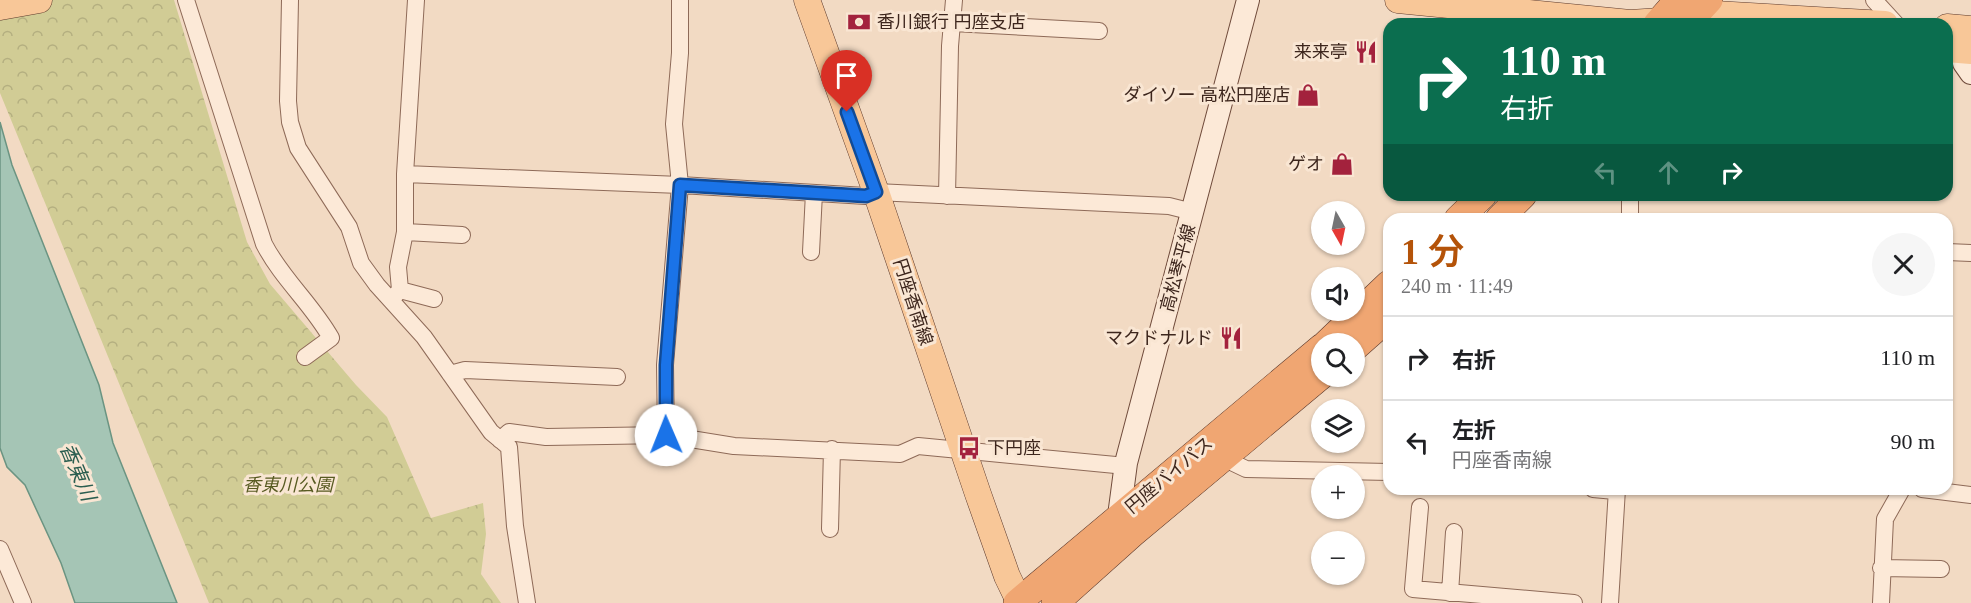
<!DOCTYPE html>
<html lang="ja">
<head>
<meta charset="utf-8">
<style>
	body { margin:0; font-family:"Times New Roman","Noto Sans JP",serif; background:#f6f6f6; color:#202124; height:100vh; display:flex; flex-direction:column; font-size:22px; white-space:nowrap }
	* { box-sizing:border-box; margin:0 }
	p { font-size:20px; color:#757577 }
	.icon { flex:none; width:33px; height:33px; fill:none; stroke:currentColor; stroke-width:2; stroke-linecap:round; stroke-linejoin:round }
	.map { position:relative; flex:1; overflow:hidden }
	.sheet { position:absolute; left:1383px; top:213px; width:570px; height:282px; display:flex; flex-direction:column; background:#fff; border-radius:18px; box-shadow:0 2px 4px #0004 }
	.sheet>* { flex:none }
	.hud { position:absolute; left:1383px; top:18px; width:570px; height:183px; border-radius:18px; box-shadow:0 2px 4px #0004; background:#0b6e4f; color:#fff; overflow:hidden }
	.needle { width:39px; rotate:171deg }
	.tools { position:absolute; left:1311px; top:201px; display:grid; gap:12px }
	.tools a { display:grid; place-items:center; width:54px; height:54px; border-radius:50%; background:#fff; box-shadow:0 2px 4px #0004; font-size:30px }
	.pin { position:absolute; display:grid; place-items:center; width:51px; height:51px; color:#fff; margin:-62px -26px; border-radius:50% 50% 50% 0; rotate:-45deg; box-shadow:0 0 6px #0007 }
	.pin .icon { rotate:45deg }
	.me { position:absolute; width:66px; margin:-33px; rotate:359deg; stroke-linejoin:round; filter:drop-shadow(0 0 4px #0008) }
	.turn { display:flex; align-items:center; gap:21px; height:126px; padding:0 18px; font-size:27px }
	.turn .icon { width:78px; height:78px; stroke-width:2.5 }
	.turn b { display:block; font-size:42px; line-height:51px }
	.lanes { display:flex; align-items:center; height:57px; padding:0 18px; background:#0003; justify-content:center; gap:30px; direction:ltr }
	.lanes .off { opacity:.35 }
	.round { display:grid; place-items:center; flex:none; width:63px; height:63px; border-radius:32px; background:#f6f6f6 }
	.overview { display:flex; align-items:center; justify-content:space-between; height:102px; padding:0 18px }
	h1 { font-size:36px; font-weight:600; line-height:45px; color:#b45309 }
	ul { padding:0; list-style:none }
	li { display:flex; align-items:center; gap:18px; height:84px; padding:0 18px; border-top:2px solid #e0e0e0 }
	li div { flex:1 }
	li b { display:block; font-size:22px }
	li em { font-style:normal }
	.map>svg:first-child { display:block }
	.park { fill:url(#park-crowns) }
	.water { fill:#a5c5b5; stroke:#6b9482; stroke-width:1.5 }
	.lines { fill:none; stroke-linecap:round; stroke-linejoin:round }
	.minor-casing { stroke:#8e6a58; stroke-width:18 }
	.secondary-casing { stroke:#704b3b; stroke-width:24 }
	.primary-casing { stroke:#5c392c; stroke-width:27 }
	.trunk-casing { stroke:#5c392c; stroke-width:28 }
	.minor { stroke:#fce9d7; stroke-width:16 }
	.secondary { stroke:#fce9d7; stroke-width:22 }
	.primary { stroke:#f8c798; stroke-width:26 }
	.trunk { stroke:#f0a672; stroke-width:27 }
	.route-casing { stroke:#114b97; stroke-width:15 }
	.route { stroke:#1a73e8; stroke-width:10 }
	.labels { text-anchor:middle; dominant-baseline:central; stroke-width:6; stroke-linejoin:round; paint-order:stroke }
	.poi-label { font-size:18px; fill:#3d261d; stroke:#f9e6d3; text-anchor:end }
	.street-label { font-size:18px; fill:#3d261d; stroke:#f9e6d3 }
	.park-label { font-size:18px; font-style:italic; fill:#585b22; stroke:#f9e6d3 }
	.water-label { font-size:20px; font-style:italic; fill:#2b5e50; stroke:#f9e6d3 }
</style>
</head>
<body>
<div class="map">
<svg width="1971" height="603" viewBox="0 0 1971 603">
	<defs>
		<pattern id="park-crowns" width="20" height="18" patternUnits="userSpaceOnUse" patternTransform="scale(1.5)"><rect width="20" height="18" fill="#d1cc95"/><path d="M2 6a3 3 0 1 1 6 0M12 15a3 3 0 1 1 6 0" fill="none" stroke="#b4af80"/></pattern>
	</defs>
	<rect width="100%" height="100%" fill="#f2dac3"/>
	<path class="park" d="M0 0H174L247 242 270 284 356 385 387 417 431 518 483 503 486 534 481 574 501 603H209L0 93Z"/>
	<path class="water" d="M0 122 12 165 99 385 113 443 177 603H75L61 563 25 485 7 467 0 448Z"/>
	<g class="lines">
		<g class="minor-casing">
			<path id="minor" d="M186 0 264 244C282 279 312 304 331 338L305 357
				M290 0 288 101 290 122 298 148 349 227 361 263 377 285 424 337 491 432 509 447 515 526 527 603
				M1874 0 1896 24
				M953 23 1099 31
				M405 174 680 185 866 196 876 192 1169 206 1193 212
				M947 196 950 46 954 0
				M1630 219V195
				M405 232 462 235
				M811 252 814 193
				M1947 252 1971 253
				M400 290 434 299
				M391 300 400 290 398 267 405 232V174L416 0
				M450 374 465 370 617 377
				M666 435 665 365 680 185 674 124 680 53V0
				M500 440 509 432 546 437 666 435 734 446 900 454 918 446 1126 466
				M1223 458 1246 469 1389 472
				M1593 489 1615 491
				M1922 489 1971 495
				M1420 507 1413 589 1574 603
				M830 529 832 449
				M0 549 23 603
				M1881 568 1941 569
				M1450 593 1454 532
				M1610 603 1617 489
				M1881 603 1885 519 1902 489"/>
		</g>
		<g class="secondary-casing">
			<path id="secondary" d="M1959 33 1964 63 1971 73
				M1126 525 1119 516 1126 463 1248 0"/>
		</g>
		<g class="primary-casing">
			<path id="primary" d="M807 0 876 192 978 494 1007 576 1020 603
				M1398 0 1630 23 1661 21 1698 13 1885 24
				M0 7 39 0
				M1947 27 1971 29
				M1947 49 1971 51"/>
		</g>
		<g class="trunk-casing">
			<path id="trunk" d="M1657 24 1678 0
				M1687 24 1709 0
				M1458 219 1483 195
				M1499 219 1523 195
				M1326 344 1389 284
				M1354 348 1389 317
				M1017 603 1322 347
				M1055 603 1132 534 1322 375"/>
		</g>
		<use href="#minor" class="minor"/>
		<use href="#secondary" class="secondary"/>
		<use href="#primary" class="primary"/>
		<use href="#trunk" class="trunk"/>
	</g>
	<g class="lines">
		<g class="route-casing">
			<path id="route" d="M666 435V365L680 185 866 196 876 192 847 112"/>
		</g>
		<use href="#route" class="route"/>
	</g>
	<defs>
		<g id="bank-bare" transform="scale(1.8)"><path d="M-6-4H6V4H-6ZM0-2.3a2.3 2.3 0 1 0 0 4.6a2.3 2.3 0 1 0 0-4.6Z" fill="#a3223d" stroke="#f9e6d3" stroke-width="2.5" paint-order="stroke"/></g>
		<g id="restaurant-bare" transform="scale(1.8)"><path d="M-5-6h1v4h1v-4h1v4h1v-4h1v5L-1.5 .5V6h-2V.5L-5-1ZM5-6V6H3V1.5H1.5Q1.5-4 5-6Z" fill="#a3223d" stroke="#f9e6d3" stroke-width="2.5" paint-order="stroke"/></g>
		<g id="shop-bare" transform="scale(1.8)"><path d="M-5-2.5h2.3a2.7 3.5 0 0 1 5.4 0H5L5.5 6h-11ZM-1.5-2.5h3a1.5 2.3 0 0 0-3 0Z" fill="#a3223d" stroke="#f9e6d3" stroke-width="2.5" paint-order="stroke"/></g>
		<g id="bus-bare" transform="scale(1.8)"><path d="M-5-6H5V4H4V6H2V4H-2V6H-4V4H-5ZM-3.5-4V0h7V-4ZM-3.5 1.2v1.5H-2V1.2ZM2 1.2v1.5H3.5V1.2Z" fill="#a3223d" stroke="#f9e6d3" stroke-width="2.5" paint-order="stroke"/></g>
	</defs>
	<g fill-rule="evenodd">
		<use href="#bank-bare" x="859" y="22"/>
		<use href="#restaurant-bare" x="1366" y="52"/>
		<use href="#shop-bare" x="1308" y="95"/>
		<use href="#shop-bare" x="1342" y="164"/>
		<use href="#restaurant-bare" x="1231" y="338"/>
		<use href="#bus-bare" x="969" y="448"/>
	</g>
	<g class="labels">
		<g class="poi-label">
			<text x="877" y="22" text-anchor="start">香川銀行 円座支店</text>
			<text x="1348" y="52">来来亭</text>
			<text x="1290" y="95">ダイソー 高松円座店</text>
			<text x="1324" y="164">ゲオ</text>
			<text x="1213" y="338">マクドナルド</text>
			<text x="987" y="448" text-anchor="start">下円座</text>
		</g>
		<g class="street-label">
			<text transform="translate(1178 268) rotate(-75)">高松琴平線</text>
			<text transform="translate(913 302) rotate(72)">円座香南線</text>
			<text transform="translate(1169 475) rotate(-40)">円座バイパス</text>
		</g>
		<g class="park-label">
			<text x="288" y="485">香東川公園</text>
		</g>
		<g class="water-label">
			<text transform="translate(78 472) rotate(67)">香東川</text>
		</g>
	</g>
</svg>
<div class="tools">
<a><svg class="needle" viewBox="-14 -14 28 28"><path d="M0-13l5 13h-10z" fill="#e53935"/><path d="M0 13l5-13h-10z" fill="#757577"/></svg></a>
<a><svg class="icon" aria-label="sound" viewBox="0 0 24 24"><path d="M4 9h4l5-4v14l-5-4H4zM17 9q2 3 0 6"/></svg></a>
<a><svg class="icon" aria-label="search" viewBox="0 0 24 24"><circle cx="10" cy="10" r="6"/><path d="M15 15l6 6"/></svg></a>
<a><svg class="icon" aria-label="layers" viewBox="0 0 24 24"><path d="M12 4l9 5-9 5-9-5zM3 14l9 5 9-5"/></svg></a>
<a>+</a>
<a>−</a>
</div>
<div class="pin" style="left:847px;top:112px;background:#d93025"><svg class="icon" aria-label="arrive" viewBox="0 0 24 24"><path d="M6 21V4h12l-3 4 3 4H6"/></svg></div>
<svg class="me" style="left:666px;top:435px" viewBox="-20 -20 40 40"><circle r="19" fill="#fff"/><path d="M0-13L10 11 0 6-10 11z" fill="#1a73e8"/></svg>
<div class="hud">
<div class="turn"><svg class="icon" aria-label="right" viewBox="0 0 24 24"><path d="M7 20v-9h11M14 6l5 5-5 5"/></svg><div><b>110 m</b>右折</div></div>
<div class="lanes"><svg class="icon off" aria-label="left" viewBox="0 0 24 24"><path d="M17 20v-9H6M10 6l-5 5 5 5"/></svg><svg class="icon off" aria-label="ahead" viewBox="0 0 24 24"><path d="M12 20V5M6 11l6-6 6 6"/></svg><svg class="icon" aria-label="right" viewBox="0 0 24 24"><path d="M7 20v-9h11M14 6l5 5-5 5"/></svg></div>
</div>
<section class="sheet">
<div class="overview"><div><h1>1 分</h1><p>240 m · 11:49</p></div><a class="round"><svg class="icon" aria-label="close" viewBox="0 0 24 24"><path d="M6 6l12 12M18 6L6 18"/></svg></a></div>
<ul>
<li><svg class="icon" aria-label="right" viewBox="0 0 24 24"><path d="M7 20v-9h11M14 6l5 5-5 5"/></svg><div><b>右折</b></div><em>110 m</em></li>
<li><svg class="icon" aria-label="left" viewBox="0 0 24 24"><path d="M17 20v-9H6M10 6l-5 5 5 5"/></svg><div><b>左折</b><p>円座香南線</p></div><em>90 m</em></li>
</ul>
</section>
</div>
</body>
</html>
